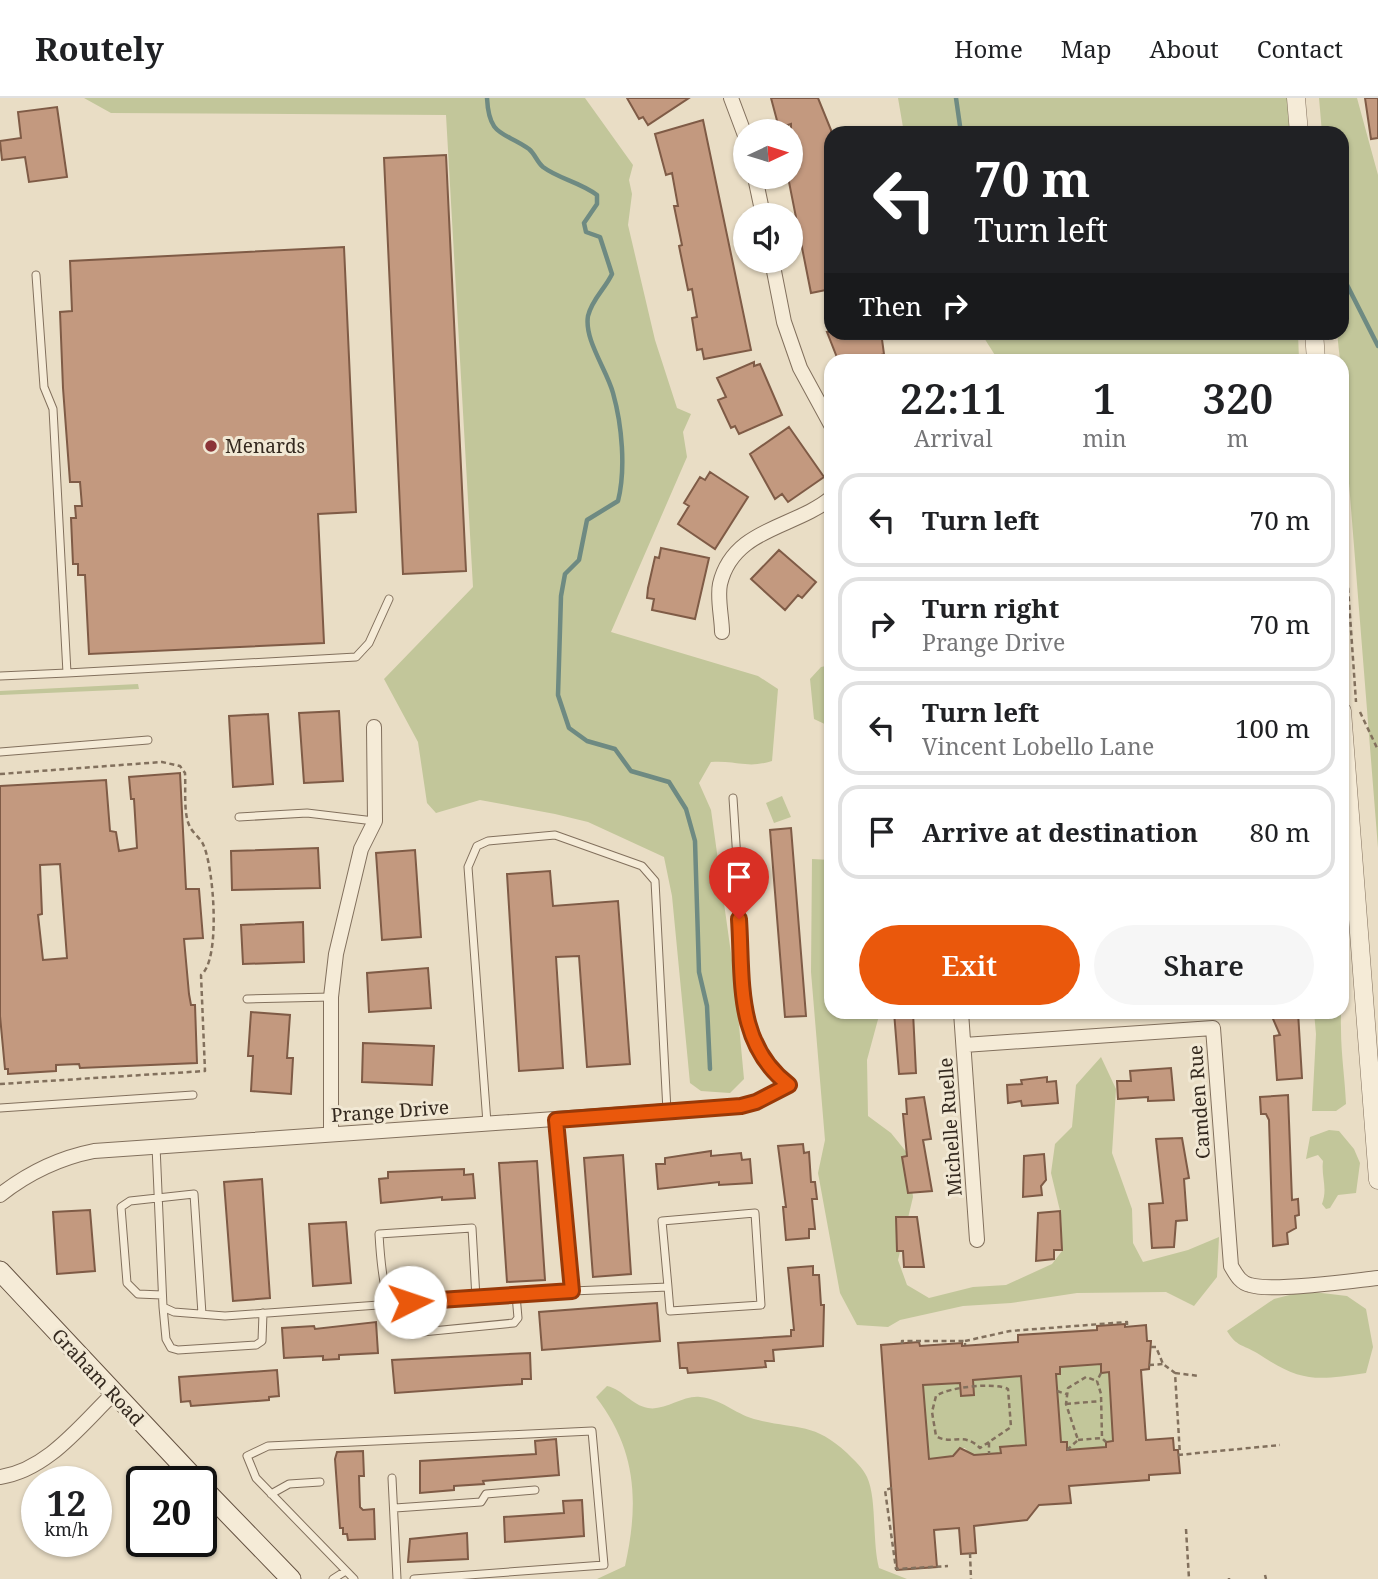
<!DOCTYPE html>
<html lang="en">
<head>
<meta charset="utf-8">
<style>
	body { margin:0; font-family:"Noto Serif",serif; background:#f6f6f6; color:#202124; height:100vh; display:flex; flex-direction:column; font-size:26px; white-space:nowrap }
	* { box-sizing:border-box; margin:0 }
	p { font-size:23px; color:#757577 }
	.icon { flex:none; width:38px; height:38px; fill:none; stroke:currentColor; stroke-width:2; stroke-linecap:round; stroke-linejoin:round }
	.map { position:relative; flex:1; overflow:hidden }
	.sheet { position:absolute; left:824px; top:256px; width:525px; height:665px; display:flex; flex-direction:column; background:#fff; border-radius:21px; box-shadow:0 2px 5px #0004 }
	.sheet>* { flex:none }
	.banner { position:absolute; left:824px; top:28px; width:525px; height:214px; border-radius:21px; box-shadow:0 2px 5px #0004; background:#202124; color:#fff; overflow:hidden }
	.needle { width:46px; rotate:86deg }
	.buttons { position:absolute; left:733px; top:21px; display:grid; gap:14px }
	.buttons a { display:grid; place-items:center; width:70px; height:70px; border-radius:50%; background:#fff; box-shadow:0 2px 5px #0004; font-size:35px }
	.speed { position:absolute; left:21px; top:1368px; display:flex; gap:14px; font-size:35px; font-weight:700; text-align:center }
	.speed>* { display:grid; place-content:center; width:91px; height:91px; border-radius:50%; background:#fff; box-shadow:0 2px 5px #0004; line-height:1 }
	.speed small { font-size:18px; font-weight:400 }
	.speed .limit { border:4px solid #111; border-radius:10px; background:#fff; color:#111 }
	.pin { position:absolute; display:grid; place-items:center; width:60px; height:60px; color:#fff; margin:-72px -30px; border-radius:50% 50% 50% 0; rotate:-45deg; box-shadow:0 0 7px #0007 }
	.pin .icon { rotate:45deg }
	.me { position:absolute; width:77px; margin:-38px; rotate:86deg; stroke-linejoin:round; filter:drop-shadow(0 0 5px #0008) }
	.turn { display:flex; align-items:center; gap:24px; height:147px; padding:0 35px; font-size:32px }
	.turn .icon { width:91px; height:91px; stroke-width:2.5 }
	.turn b { display:block; font-size:49px; line-height:60px }
	.then { display:flex; align-items:center; height:66px; padding:0 35px; background:#0003; gap:14px; font-size:26px }
	.eta { display:flex; justify-content:space-evenly; align-items:center; height:119px; text-align:center }
	.eta b { font-size:42px; font-weight:600; line-height:49px }
	.cta { display:flex; gap:14px; margin-top:auto; padding:14px 35px }
	.cta a { flex:1; height:80px; border-radius:42px; background:#ea580c; color:#fff; font-size:28px; font-weight:600; line-height:80px; text-align:center }
	.cta a+a { background:#f6f6f6; color:#202124 }
	ul { padding:0; list-style:none }
	li { display:flex; align-items:center; gap:21px; height:94px; margin:0 14px 10px; padding:0 21px; border:4px solid #e0e0e0; border-radius:21px }
	li div { flex:1 }
	li b { display:block; font-size:26px }
	li em { font-style:normal }
	header { display:flex; align-items:center; gap:42px; box-sizing:border-box; height:98px; padding:0 35px; background:#fff; border-bottom:2px solid #e0e0e0 }
	header strong { font-size:33px }
	nav { display:flex; gap:38px; margin-inline-start:auto; font-size:24px }
	.map>svg:first-child { display:block }
	.green { fill:#c2c69a }
	.lines { fill:none; stroke-linecap:round; stroke-linejoin:round }
	.stream { stroke:#6e8a82; stroke-width:4.5 }
	.building { fill:#c3997f; stroke:#7f5b46; stroke-width:2; fill-rule:evenodd }
	.service-casing { stroke:#82705d; stroke-width:9 }
	.minor-casing { stroke:#82705d; stroke-width:16 }
	.tertiary-casing { stroke:#82705d; stroke-width:19 }
	.secondary-casing { stroke:#645140; stroke-width:21 }
	.path { stroke:#82705d; stroke-width:2.5; stroke-dasharray:5 3.5; stroke-linecap:butt }
	.service { stroke:#f5ebd7; stroke-width:7 }
	.minor { stroke:#f5ebd7; stroke-width:14 }
	.tertiary { stroke:#f5ebd7; stroke-width:18 }
	.secondary { stroke:#f5ebd7; stroke-width:19 }
	.route-casing { stroke:#983908; stroke-width:18 }
	.route { stroke:#ea580c; stroke-width:12 }
	.poi-dot { fill:#8b3437; stroke:#f1e8d4; stroke-width:2.5 }
	.labels { text-anchor:middle; dominant-baseline:central; stroke-width:6; stroke-linejoin:round; paint-order:stroke }
	.poi-label { font-size:19px; fill:#34291f; stroke:#f1e8d4; text-anchor:start }
	.street-label { font-size:19px; fill:#34291f; stroke:#f1e8d4 }
</style>
</head>
<body>
<header>
<strong>Routely</strong>
<nav><a>Home</a><a>Map</a><a>About</a><a>Contact</a></nav>
</header>
<div class="map">
<svg width="1378" height="1481" viewBox="0 0 1378 1481">
	<rect width="100%" height="100%" fill="#e9ddc5"/>
	<path class="green" d="M84 0H585L633 67 629 82 632 96 628 127 655 242 677 310 691 316 683 334 687 359 611 534 758 578 778 591 772 663C747 671 736 662 711 664L699 685 711 712 735 884 744 981 730 995 701 993 690 985 672 798 664 759 588 724 555 716 480 702 436 715 427 705 418 644 384 581 473 489 446 17 111 15Z
		M898 0H1296L1299 35H904Z
		M1319 0H1357L1378 77V750L1342 297V262H1340L1337 235 1342 234V35H1322Z
		M981 235H1298L1299 262H998Z
		M831 567V629L814 621 810 581 821 569Z
		M138 586 139 591 0 597V593Z
		M782 698 791 719 774 725 766 705Z
		M812 761 831 762V914H880L867 962 868 1018 891 1035 908 1056 913 1099 898 1162 907 1187 929 1200 973 1189 1006 1187 1052 1166 1062 1153 1061 1117 1051 1075 1055 1046 1072 1029 1076 987 1101 959 1116 991 1112 1055 1132 1111 1133 1145 1143 1164 1188 1152 1219 1139 1217 1179 1194 1208 1166 1194 1077 1195 1011 1205 963 1208 900 1222 888 1229 857 1227 840 1195 818 1075 825 1042 811 874Z
		M1342 839C1346 872 1340 898 1341 931 1341 956 1345 981 1346 1006L1336 1013H1312L1316 936 1314 914H1342Z
		M1329 1032 1339 1033 1354 1051 1360 1065 1356 1095 1338 1097 1330 1110 1326 1111 1322 1106C1328 1090 1321 1079 1323 1063L1318 1057 1306 1061 1310 1039Z
		M1305 1193 1347 1198 1366 1211 1373 1249 1366 1275C1314 1283 1301 1284 1257 1255 1242 1246 1237 1249 1227 1233L1274 1201Z
		M1101 1266 1102 1274H1109L1113 1343 1106 1344V1349L1067 1352V1344H1061L1056 1276 1060 1275V1269Z
		M1021 1278 1026 1347 1000 1348 1001 1355 971 1357 965 1350H960L953 1358 929 1365 923 1287 960 1285 961 1297H973V1282Z
		M607 1288C624 1292 631 1307 648 1310 665 1313 683 1297 700 1299 721 1301 734 1315 754 1321 794 1332 813 1323 847 1355 854 1362 863 1370 867 1379 877 1400 872 1444 879 1470L907 1481H597L625 1468C639 1405 637 1352 596 1299Z"/>
	<g class="lines">
		<path class="stream" d="M487 0C489 40 504 33 529 51 535 56 537 64 543 69 559 81 580 84 597 97V106L584 125 586 134 600 139 612 176C605 191 592 201 588 218 584 242 607 272 613 295 622 327 626 371 618 403L587 422 579 462 565 476 561 498 558 597 569 630 587 643 615 651 631 673 669 684 686 711 695 743 699 874 707 908 710 971
			M956 0 961 35
			M1342 177 1378 248"/>
	</g>
	<path class="building" d="M627 0H689L648 27 643 19 639 21Z
		M771 0H818L831 32V191L811 195 788 79H791V26L779 30Z
		M1365 0H1378V40L1371 41Z
		M57 9 67 79 29 84 25 59 2 62 0 43 21 40 18 14Z
		M703 22 751 252 704 261 702 251 697 252 692 220 697 219 692 191 688 192 679 148 682 147 674 108H678L672 75 666 77 655 36Z
		M446 57 466 473 403 476 384 60Z
		M344 149 356 414 318 416 324 545 89 556 85 477H78V466H73L71 420H76L75 408H82L80 384H70L63 290 60 214 72 213 70 163Z
		M827 234H881L884 256 866 262H838Z
		M754 264V268L760 266 782 317 739 336 735 328 731 330 718 302 726 299 717 280Z
		M789 329 824 379 788 404 782 396 775 401 750 356Z
		M710 374 748 399 715 451 678 426 689 408 684 405 700 379 705 382Z
		M661 450 709 460 695 521 652 512 654 501 647 500 648 490 655 459 659 460Z
		M779 452 816 484 802 500 798 497 785 512 751 481Z
		M339 613 343 683 304 685 299 615Z
		M268 616 273 686 233 689 229 618Z
		M180 675 186 791H199L203 840 184 841 189 896 191 907H195L197 965 80 970 79 966 56 967V973L8 976V971H5L0 918V688L106 682 110 733 116 734 119 753 137 750 134 701H131L129 679ZM60 766 67 860 43 862 38 817 42 816 40 767Z
		M791 730 806 918 785 919 770 732Z
		M318 750 320 790 232 792 231 753Z
		M415 752 421 839 382 842 376 755Z
		M550 773 553 808 618 803 630 966 587 969 579 858 556 859 563 970 519 973 507 776Z
		M303 824 304 864 243 866 241 827Z
		M428 870 431 910 369 914 367 875Z
		M251 914 290 917 287 960H293L291 996 251 993 253 958H248Z
		M894 914H913L916 975 899 976Z
		M1270 914H1298L1302 980 1277 982 1274 938 1280 937Z
		M363 945 434 948 432 987 362 984Z
		M1171 970 1174 1002 1148 1003V999L1118 1001 1117 983H1131L1130 973Z
		M1047 979V984L1056 983 1058 1005 1022 1008 1021 1003 1008 1005 1007 987 1022 986 1021 982Z
		M1288 997 1292 1102 1298 1101 1299 1117 1295 1118 1296 1130 1287 1135 1288 1146 1273 1148 1269 1022 1266 1016H1261L1260 999Z
		M924 999 931 1041 923 1042 932 1093 908 1095 902 1059 907 1058 903 1016H907L906 1001Z
		M1182 1040 1189 1080 1184 1081 1187 1122 1176 1123 1174 1149 1152 1150 1149 1106 1163 1105 1156 1041Z
		M803 1046 804 1055 809 1054 811 1084H815L817 1101H812L815 1131H809V1140L786 1142 783 1109H786L778 1048Z
		M711 1053V1058L741 1055 742 1062 750 1061 752 1085 719 1087V1084L658 1091 656 1066H665V1060Z
		M1044 1056 1046 1082 1041 1088 1042 1097 1023 1099 1024 1058Z
		M623 1057 631 1176 593 1179 584 1060Z
		M537 1063 545 1182 507 1184 499 1065Z
		M464 1071V1077L473 1076 475 1100 442 1102V1099L381 1105 379 1081 388 1080V1074Z
		M262 1081 270 1200 233 1203 224 1084Z
		M90 1112 95 1173 57 1176 53 1114Z
		M1060 1113 1062 1152H1054V1161L1036 1163 1038 1115Z
		M896 1119H917L924 1169H904L903 1153H897Z
		M346 1124 351 1185 313 1188 309 1126Z
		M813 1168V1177H819L821 1207H824L823 1248 773 1252 774 1263H765L766 1269 688 1275 687 1270H680L678 1245 791 1238V1232H794L788 1170Z
		M657 1205 660 1243 542 1252 539 1214Z
		M376 1224 378 1255 339 1257V1261L323 1262V1258L284 1260 282 1230 314 1228 315 1231Z
		M1125 1226V1229L1146 1227 1147 1243H1151L1149 1271 1141 1272 1146 1342 1173 1340 1174 1352H1178L1180 1375 1149 1377V1382L1069 1388 1071 1405 1039 1407 1027 1422 974 1428 976 1455 961 1456 959 1430 934 1432 937 1469 897 1472 881 1247 919 1244 920 1248 962 1245V1248L1018 1244V1237L1097 1232V1228ZM1101 1266V1275L1109 1274 1113 1343 1106 1344V1349L1067 1352V1344H1061L1056 1276H1060V1269ZM1021 1278 1026 1347 1000 1349 1001 1355 974 1357 960 1350 953 1358 929 1361 923 1287 960 1285 961 1298 974 1297 973 1282Z
		M530 1255 531 1281H522V1286L395 1295 392 1262Z
		M277 1272 279 1298 269 1299V1302L191 1308 190 1303 181 1304 179 1279Z
		M556 1341 559 1377 483 1383 484 1386 454 1388V1392L420 1395V1363L536 1356 535 1343Z
		M363 1353 364 1378H359L360 1409 363 1412 374 1411 375 1441 348 1442 347 1436H343V1430H340L335 1361 337 1354Z
		M582 1402 584 1438 505 1444 504 1419 564 1415 563 1403Z
		M467 1435 468 1461 408 1464 410 1441Z"/>
	<g class="lines">
		<g class="service-casing">
			<path id="service" d="M67 575 356 559 369 545 389 501
				M0 578 67 575 53 311 44 289 36 177
				M0 654 148 642
				M733 700 748 931 766 968 788 986
				M239 719 307 715 374 723
				M247 901 331 899
				M0 1010 193 997
				M487 1025 468 769 477 748 488 743 555 737 642 768 655 783 667 1013
				M156 1048 163 1209 174 1214 225 1218 572 1193 556 1022
				M572 1193 668 1189 670 1213 761 1207 755 1115 662 1123 668 1189
				M162 1197 138 1196 127 1185 121 1109 130 1103 194 1096 202 1216
				M476 1200 472 1130 379 1136C381 1171 384 1199 399 1231L412 1235 514 1225 518 1220 516 1197
				M163 1209 166 1241 171 1250 178 1252 256 1247 262 1243 263 1215
				M392 1380 397 1481
				M271 1396 289 1386 320 1384
				M395 1410 481 1404 486 1396 535 1392
				M333 1481 344 1474
				M354 1481 256 1380 247 1358 268 1348 592 1333 604 1467 414 1481"/>
		</g>
		<g class="minor-casing">
			<path id="minor" d="M731 0 746 40
				M755 79 763 117
				M772 163 784 224 800 270 831 327
				M722 534C722 520 717 500 720 486 733 430 795 430 831 400
				M961 914 977 1142
				M964 947 1213 930 1231 1168C1236 1176 1240 1185 1250 1187 1272 1194 1350 1183 1378 1180
				M331 1036V899L336 856 361 751 375 723 374 629
				M0 1097C28 1075 59 1060 94 1053L741 1008 756 1004 788 987
				M0 1379C47 1372 80 1328 113 1296"/>
		</g>
		<g class="tertiary-casing">
			<path id="tertiary" d="M1296 0 1299 35
				M1314 234 1316 262
				M1342 613 1378 1082"/>
		</g>
		<g class="secondary-casing">
			<path id="secondary" d="M0 1173 198 1384
				M201 1388 291 1481"/>
		</g>
		<path class="path" d="M1342 460H1346L1356 604
			M1360 614 1378 652
			M0 676 162 664 180 668 185 675C186 690 183 716 190 729 193 735 200 740 203 746 214 769 221 862 201 877L205 973 0 986
			M965 1243 1010 1233 1127 1224V1229
			M902 1246V1243H965V1247
			M1151 1249H1156L1163 1266 1175 1275 1180 1357
			M1149 1267 1163 1266
			M1101 1275 1097 1283 1101 1296 1102 1340 1106 1344
			M1175 1275 1199 1278
			M1057 1293 1066 1296
			M1066 1306 1101 1303
			M1078 1342 1102 1340
			M989 1344 980 1350C963 1333 952 1348 936 1338L932 1314 936 1298C948 1289 995 1284 1008 1291L1011 1329 989 1344V1356
			M1067 1352 1078 1342 1066 1306 1068 1290 1086 1279 1097 1283
			M1178 1357 1280 1347
			M892 1390 885 1392 896 1471 948 1468
			M1186 1431 1189 1481
			M970 1455 971 1481
			M1265 1477 1266 1481
			M1229 1480V1481"/>
		<use href="#service" class="service"/>
		<use href="#minor" class="minor"/>
		<use href="#tertiary" class="tertiary"/>
		<use href="#secondary" class="secondary"/>
	</g>
	<g class="lines">
		<g class="route-casing">
			<path id="route" d="M410 1204 572 1193 556 1022 741 1008 756 1004 789 987C735 946 743 882 739 821"/>
		</g>
		<use href="#route" class="route"/>
	</g>
	<circle class="poi-dot" cx="211" cy="348" r="7"/>
	<g class="labels">
		<g class="poi-label">
			<text x="225" y="348">Menards</text>
		</g>
		<g class="street-label">
			<text transform="translate(1199 1004) rotate(-94)">Camden Rue</text>
			<text transform="translate(390 1013) rotate(-4)">Prange Drive</text>
			<text transform="translate(950 1029) rotate(-94)">Michelle Ruelle</text>
			<text transform="translate(98 1279) rotate(47)">Graham Road</text>
		</g>
	</g>
</svg>
<div class="buttons">
<a><svg class="needle" viewBox="-14 -14 28 28"><path d="M0-13l5 13h-10z" fill="#e53935"/><path d="M0 13l5-13h-10z" fill="#757577"/></svg></a>
<a><svg class="icon" aria-label="sound" viewBox="0 0 24 24"><path d="M4 9h4l5-4v14l-5-4H4zM17 9q2 3 0 6"/></svg></a>
</div>
<div class="speed"><div>12<small>km/h</small></div><div class="limit">20</div></div>
<div class="pin" style="left:739px;top:821px;background:#d93025"><svg class="icon" aria-label="arrive" viewBox="0 0 24 24"><path d="M6 21V4h12l-3 4 3 4H6"/></svg></div>
<svg class="me" style="left:410px;top:1204px" viewBox="-20 -20 40 40"><circle r="19" fill="#fff"/><path d="M0-13L10 11 0 6-10 11z" fill="#ea580c"/></svg>
<div class="banner">
<div class="turn"><svg class="icon" aria-label="left" viewBox="0 0 24 24"><path d="M17 20v-9H6M10 6l-5 5 5 5"/></svg><div><b>70 m</b>Turn left</div></div>
<div class="then">Then<svg class="icon" aria-label="right" viewBox="0 0 24 24"><path d="M7 20v-9h11M14 6l5 5-5 5"/></svg></div>
</div>
<section class="sheet">
<div class="eta">
<div><b>22:11</b><p>Arrival</p></div>
<div><b>1</b><p>min</p></div>
<div><b>320</b><p>m</p></div>
</div>
<ul>
<li><svg class="icon" aria-label="left" viewBox="0 0 24 24"><path d="M17 20v-9H6M10 6l-5 5 5 5"/></svg><div><b>Turn left</b></div><em>70 m</em></li>
<li><svg class="icon" aria-label="right" viewBox="0 0 24 24"><path d="M7 20v-9h11M14 6l5 5-5 5"/></svg><div><b>Turn right</b><p>Prange Drive</p></div><em>70 m</em></li>
<li><svg class="icon" aria-label="left" viewBox="0 0 24 24"><path d="M17 20v-9H6M10 6l-5 5 5 5"/></svg><div><b>Turn left</b><p>Vincent Lobello Lane</p></div><em>100 m</em></li>
<li><svg class="icon" aria-label="arrive" viewBox="0 0 24 24"><path d="M6 21V4h12l-3 4 3 4H6"/></svg><div><b>Arrive at destination</b></div><em>80 m</em></li>
</ul>
<div class="cta"><a>Exit</a><a>Share</a></div>
</section>
</div>
</body>
</html>
